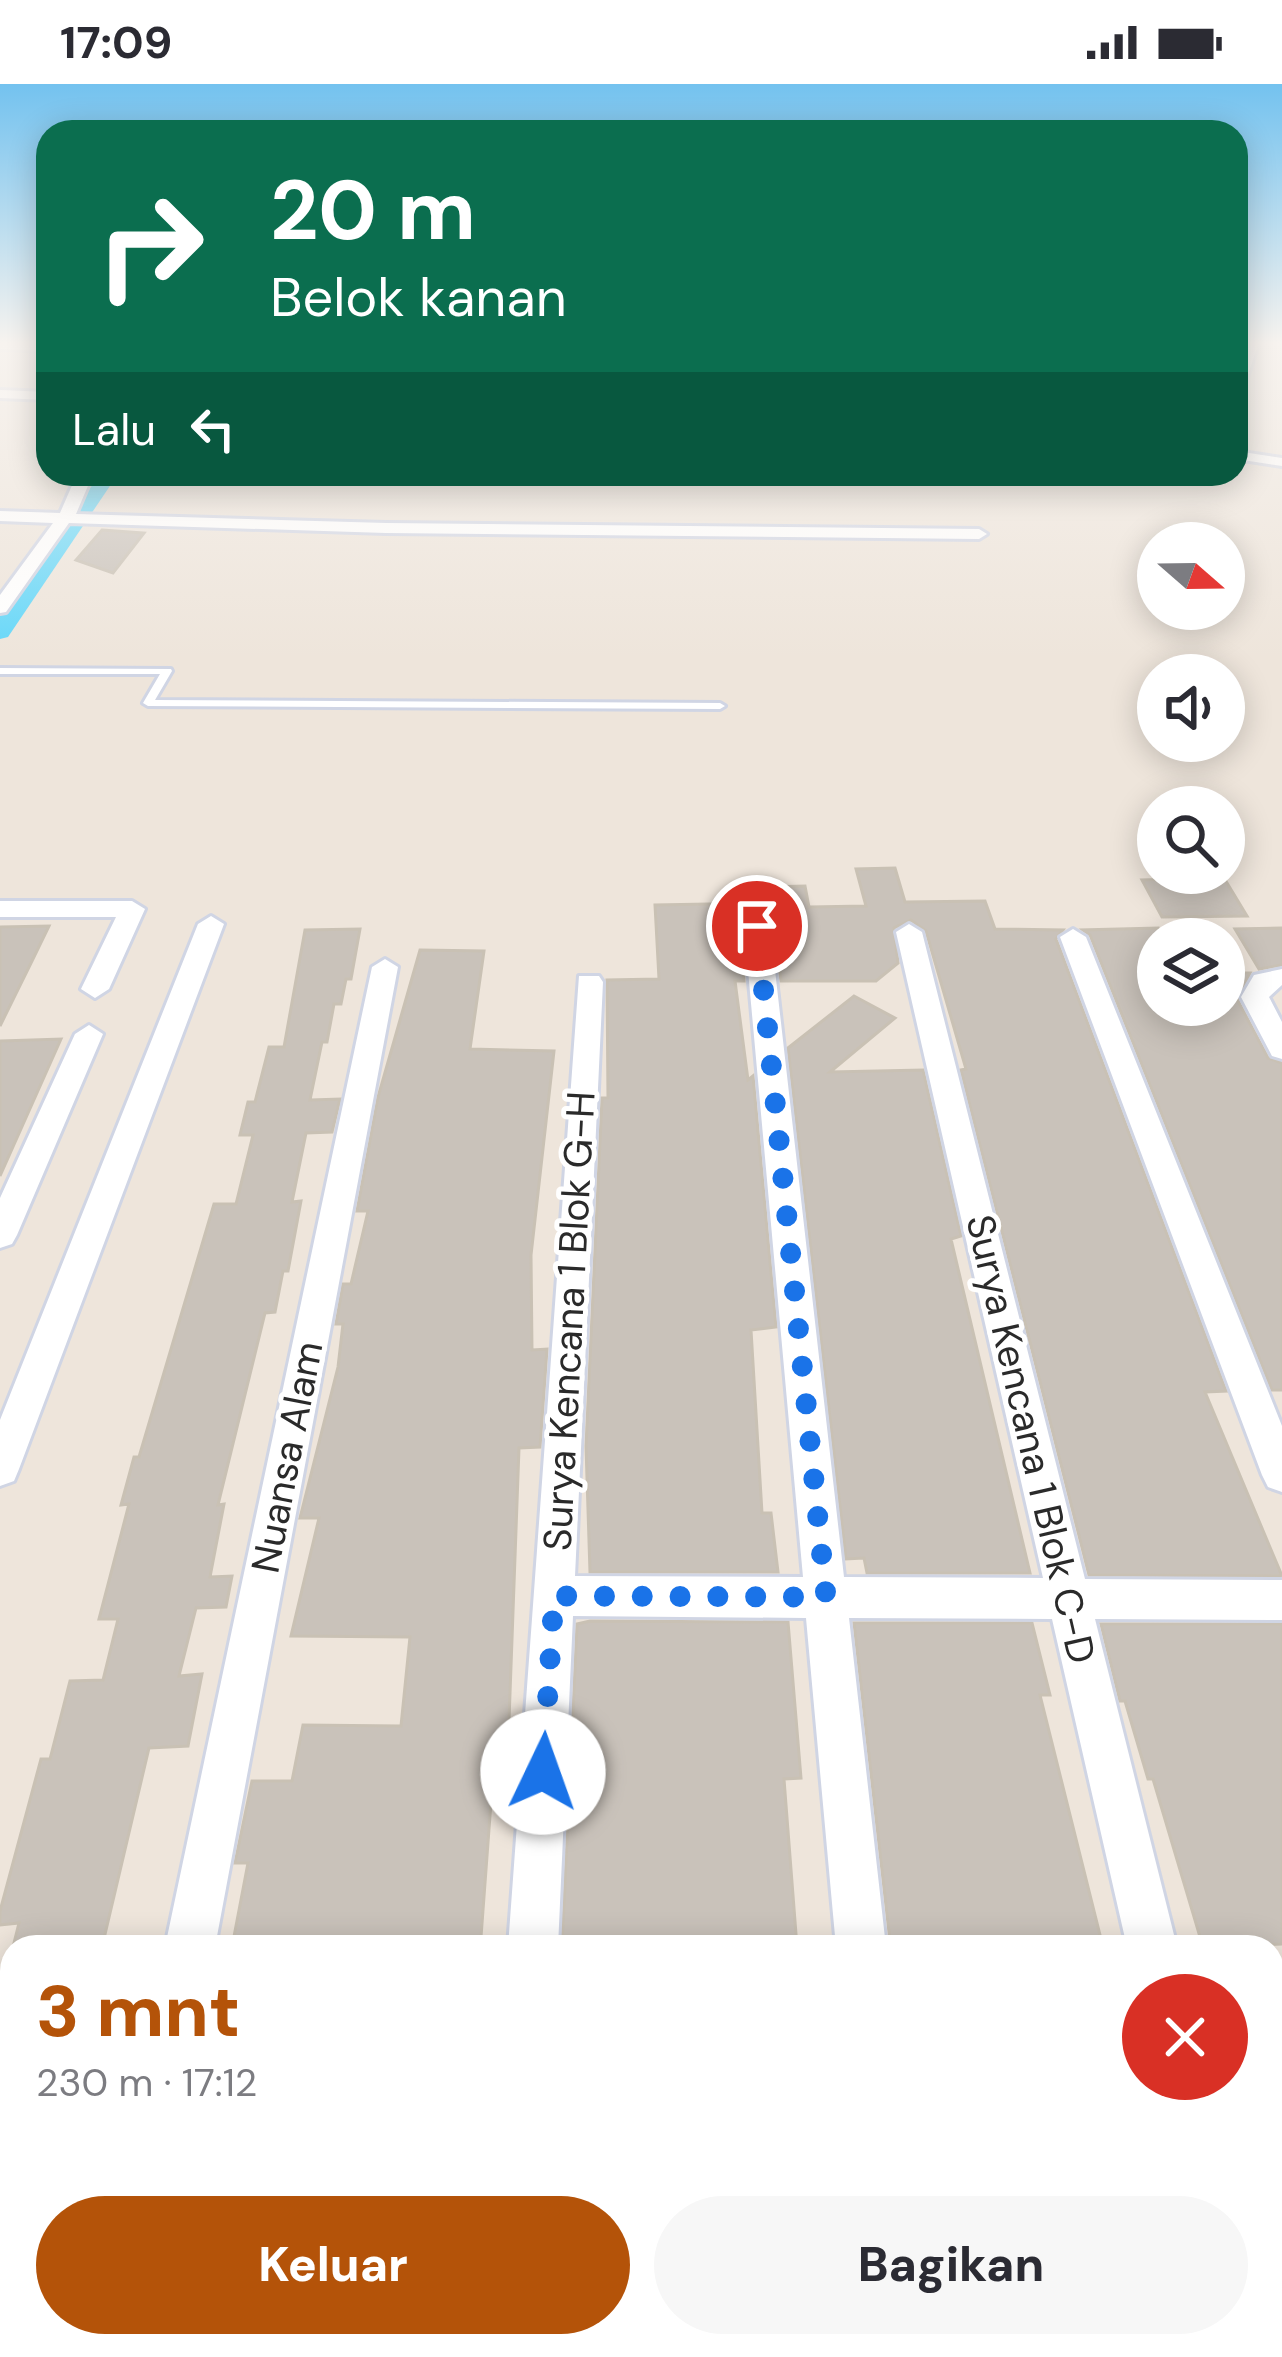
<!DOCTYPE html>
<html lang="id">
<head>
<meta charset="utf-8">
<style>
	body { margin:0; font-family:"DM Sans",sans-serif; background:#f7f7f7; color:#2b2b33; height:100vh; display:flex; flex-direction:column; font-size:45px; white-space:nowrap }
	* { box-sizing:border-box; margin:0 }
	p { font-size:39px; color:#7c7c81 }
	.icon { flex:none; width:66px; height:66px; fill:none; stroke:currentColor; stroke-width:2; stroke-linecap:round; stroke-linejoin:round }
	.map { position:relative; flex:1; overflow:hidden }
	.details { position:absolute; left:0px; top:1851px; width:1284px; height:423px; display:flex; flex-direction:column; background:#fff; border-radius:36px 36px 0 0; box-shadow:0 6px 30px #0003 }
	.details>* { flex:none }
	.hud { position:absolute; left:36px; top:36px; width:1212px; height:366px; border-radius:36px; box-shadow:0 6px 30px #0003; background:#0b6e4f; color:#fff; overflow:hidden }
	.needle { width:78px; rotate:110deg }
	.fabs { position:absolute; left:1137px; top:438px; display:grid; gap:24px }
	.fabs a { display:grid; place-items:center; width:108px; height:108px; border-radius:50%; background:#fff; box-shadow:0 6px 30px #0003; font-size:60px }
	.pin { position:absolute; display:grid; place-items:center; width:102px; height:102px; color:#fff; margin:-51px; border:6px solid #fff; border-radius:50%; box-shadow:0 3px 12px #0007 }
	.me { position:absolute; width:132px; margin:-66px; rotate:3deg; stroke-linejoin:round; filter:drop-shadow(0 0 9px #0008) }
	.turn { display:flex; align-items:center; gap:42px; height:252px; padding:0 36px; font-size:54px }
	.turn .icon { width:156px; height:156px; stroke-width:2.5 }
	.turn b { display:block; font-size:84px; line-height:102px }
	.then { display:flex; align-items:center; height:114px; padding:0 36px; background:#0003; gap:24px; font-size:45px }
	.round { display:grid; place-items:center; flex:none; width:126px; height:126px; border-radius:63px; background:#f7f7f7 }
	.overview { display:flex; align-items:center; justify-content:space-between; height:204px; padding:0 36px }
	h1 { font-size:72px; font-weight:800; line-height:90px; color:#b45309 }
	.action { display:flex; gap:24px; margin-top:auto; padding:24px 36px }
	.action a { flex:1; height:138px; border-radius:72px; background:#b45309; color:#fff; font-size:48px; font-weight:800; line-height:138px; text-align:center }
	.action a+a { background:#f7f7f7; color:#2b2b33 }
	.status { display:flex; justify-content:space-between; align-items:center; height:84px; padding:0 60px; background:#fff; direction:ltr }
	.status svg { height:33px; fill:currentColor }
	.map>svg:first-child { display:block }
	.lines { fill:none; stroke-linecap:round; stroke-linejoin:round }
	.canal { fill:#64d7f9; fill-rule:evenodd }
	.building { fill:#c9c2ba; stroke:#c9c1b4; stroke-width:3 }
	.service-casing { stroke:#d0d5e4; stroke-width:6 }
	.minor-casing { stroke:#d0d5e4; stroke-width:6 }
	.service { fill:#fff; fill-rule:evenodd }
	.minor { fill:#fff; fill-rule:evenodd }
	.route { stroke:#1a73e8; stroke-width:21; stroke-dasharray:0 37.8 }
	.labels { text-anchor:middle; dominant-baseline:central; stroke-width:10; stroke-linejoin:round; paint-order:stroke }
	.street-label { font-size:39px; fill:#2a2a2a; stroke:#fff }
</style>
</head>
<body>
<div class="status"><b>17:09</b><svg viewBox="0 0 49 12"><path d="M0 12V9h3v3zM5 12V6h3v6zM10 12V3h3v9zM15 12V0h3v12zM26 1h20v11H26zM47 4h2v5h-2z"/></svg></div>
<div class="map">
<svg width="1282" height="2273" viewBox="0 0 1282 2273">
	<rect width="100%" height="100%" fill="#eee5db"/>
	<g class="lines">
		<path class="canal" d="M100 390H118L8 553 0 555V532Z"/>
	</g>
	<path class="building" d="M102 446 144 449 113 489 76 476Z
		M895 784 905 818 985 817 995 845 1063 846 1056 855 1226 1307 1205 1308 1282 1492 1089 1491 961 986 966 985 926 847 911 836 894 844 898 879 876 897H781L774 842 759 830 740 842 744 897H735L748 996 753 992 776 1243 751 1246 762 1429H771L778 1488H590L586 1362 602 1014H608L607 896 659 895 655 821 770 819 767 803 805 802 809 823 866 822 856 785Z
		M1224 794 1247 832 1162 833 1142 796Z
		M49 842 31 879 0 942V843Z
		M1158 844V921H1224V889H1250L1237 915 1268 974 1282 979V1306H1272L1090 851 1083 846Z
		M1282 844V881L1259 885 1235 845Z
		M360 845 351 895H346L341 920H334L327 958H322L310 1016 340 1015 332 1048 306 1049 292 1118 301 1117 288 1187H283L275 1228 265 1229 218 1421 224 1420 210 1493 232 1492 226 1523 196 1524 179 1592 202 1590 188 1662 149 1664 102 1863H13L19 1839 0 1841V1827L41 1675H50L70 1597 103 1596 118 1535H99L129 1420 121 1421 134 1373H139L214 1120H236L253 1051H240L248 1018H255L269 963H284L305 846Z
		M420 866 484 867 470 965 554 967 531 1171 532 1266 547 1265 540 1363 519 1364 507 1691H493L481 1853 351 1857 350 1863H232L248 1779H235L252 1697H292L303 1641 401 1642 410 1553 291 1552 319 1434H300L338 1283 343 1240H336L343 1200H351L368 1127H357L378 1013Z
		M854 912 895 934 830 988 923 986 961 1152 951 1155 1030 1489H867L864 1474 846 1475 788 964Z
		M61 955 0 1092V957Z
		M590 1537 788 1538 801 1694 784 1695 797 1863H562L577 1540Z
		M854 1539H1032L1050 1611H1040L1103 1863H939L938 1855 890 1857Z
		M1101 1540H1282V1860L1203 1863 1153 1695H1148L1125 1617H1120Z"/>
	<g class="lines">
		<g class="service-casing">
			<path id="service" d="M0 584 171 585 172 587 155 616 720 619 725 622 720 625 148 622 143 619 160 590H0Z"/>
		</g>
		<g class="minor-casing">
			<path id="minor" d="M0 257 48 259V267L0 265Z
				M1248 258 1258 261 1243 305 1236 309V288Z
				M0 306 48 308V316L0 314Z
				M1236 367 1282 374V382L1236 375Z
				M77 390H93L76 430 386 439 979 445 987 450 979 455 386 449 69 439 6 528 0 529V511L53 439 0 437V427L60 429Z
				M0 817H132L145 825 109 905 95 914 81 905 116 833H0Z
				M211 832 224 840 19 1385 14 1397 0 1402V1336L198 840Z
				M757 834 770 842 844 1493 1043 1494 896 848 909 840 922 848 1085 1495 1282 1496V1536L1095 1535 1177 1863H1127L1052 1535 849 1534 886 1863H836L806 1534 573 1532 558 1863H508L579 892H599L603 898 575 1492 803 1493 744 842Z
				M1073 845 1086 853 1282 1342V1408L1268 1403 1262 1391 1060 853Z
				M385 875 398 883 215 1863H165L372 883Z
				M1282 885V901L1269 913 1282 938V975L1272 972 1241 913 1254 891Z
				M89 941 103 950 17 1151 12 1160 0 1164V1114L75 950Z
				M1272 2248 1281 2273H1221L1218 2262H1272Z
				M80 2262H140L138 2273H78Z
				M480 2262H540L539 2273H479Z
				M872 2262H932L933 2273H873Z"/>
		</g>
		<use href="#service" class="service"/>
		<use href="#minor" class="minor"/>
	</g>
	<linearGradient id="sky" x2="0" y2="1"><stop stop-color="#73c2ef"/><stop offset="0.45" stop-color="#f7f3ef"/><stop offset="1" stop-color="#f7f3ef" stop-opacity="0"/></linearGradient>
	<rect width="1282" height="575" fill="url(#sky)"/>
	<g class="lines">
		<path class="route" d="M543 1688 554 1512 826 1513 757 842"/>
	</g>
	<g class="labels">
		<g class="street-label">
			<text transform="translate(569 1237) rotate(-87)">Surya Kencana 1 Blok G-H</text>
			<text transform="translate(1031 1355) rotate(77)">Surya Kencana 1 Blok C-D</text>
			<text transform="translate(287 1373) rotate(-79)">Nuansa Alam</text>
		</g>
	</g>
</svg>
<div class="fabs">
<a><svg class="needle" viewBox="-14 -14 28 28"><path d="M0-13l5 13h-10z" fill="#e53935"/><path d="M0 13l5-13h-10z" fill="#7c7c81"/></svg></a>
<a><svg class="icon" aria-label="sound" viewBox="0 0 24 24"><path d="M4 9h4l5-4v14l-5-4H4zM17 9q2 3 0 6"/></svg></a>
<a><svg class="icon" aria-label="search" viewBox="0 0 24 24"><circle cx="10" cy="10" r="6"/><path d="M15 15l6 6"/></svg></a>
<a><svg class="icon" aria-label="layers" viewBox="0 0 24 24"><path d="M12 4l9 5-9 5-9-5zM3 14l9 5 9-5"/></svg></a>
</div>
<div class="pin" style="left:757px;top:842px;background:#d93025"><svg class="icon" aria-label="arrive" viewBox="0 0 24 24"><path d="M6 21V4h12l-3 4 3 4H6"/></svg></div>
<svg class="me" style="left:543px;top:1688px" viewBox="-20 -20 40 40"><circle r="19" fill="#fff"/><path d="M0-13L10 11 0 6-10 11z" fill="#1a73e8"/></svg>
<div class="hud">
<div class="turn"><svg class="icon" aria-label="right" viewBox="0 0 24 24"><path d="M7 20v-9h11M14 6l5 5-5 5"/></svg><div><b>20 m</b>Belok kanan</div></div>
<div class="then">Lalu<svg class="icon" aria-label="left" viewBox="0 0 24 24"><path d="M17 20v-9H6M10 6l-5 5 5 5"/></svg></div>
</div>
<section class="details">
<div class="overview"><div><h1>3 mnt</h1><p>230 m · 17:12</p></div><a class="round" style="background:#d93025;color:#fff"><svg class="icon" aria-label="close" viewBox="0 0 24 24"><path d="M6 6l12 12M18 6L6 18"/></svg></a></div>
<div class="action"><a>Keluar</a><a>Bagikan</a></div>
</section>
</div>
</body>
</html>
